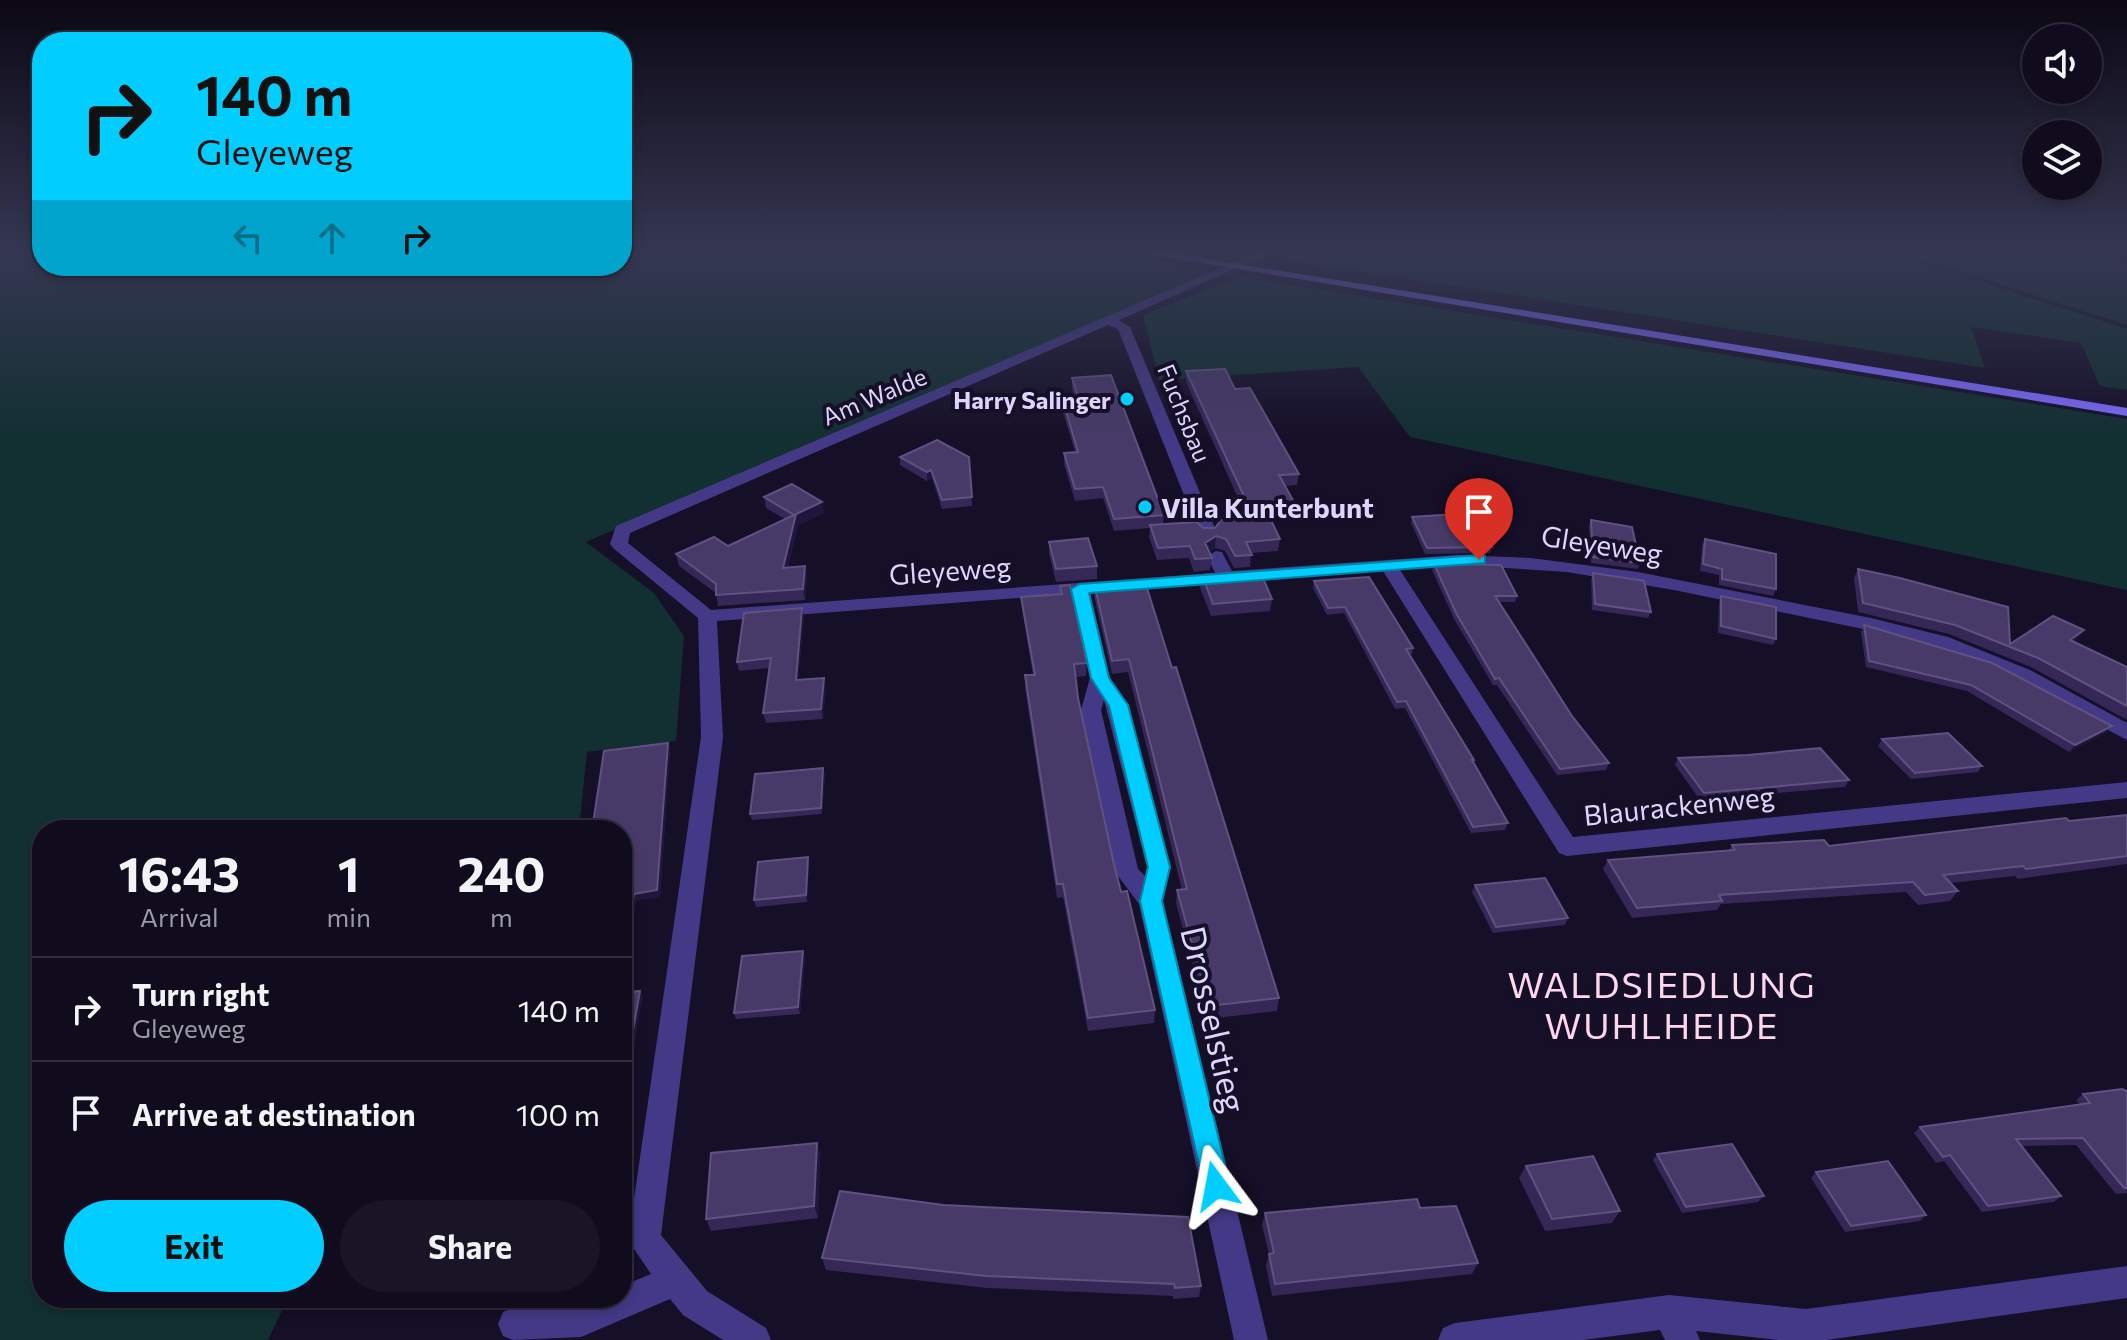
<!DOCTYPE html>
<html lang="en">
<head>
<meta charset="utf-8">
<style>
	body { margin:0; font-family:Commissioner,sans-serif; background:#191426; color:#f1f3f6; height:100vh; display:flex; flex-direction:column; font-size:30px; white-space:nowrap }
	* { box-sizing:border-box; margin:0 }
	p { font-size:26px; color:#9c9ba4 }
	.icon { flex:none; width:44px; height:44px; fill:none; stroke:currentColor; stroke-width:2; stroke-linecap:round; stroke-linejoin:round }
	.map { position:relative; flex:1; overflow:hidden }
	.details { position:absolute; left:32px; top:820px; width:600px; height:488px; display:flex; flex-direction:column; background:#100b1d; border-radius:32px; box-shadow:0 4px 12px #0003,0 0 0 2px #302b3b }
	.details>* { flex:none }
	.guide { position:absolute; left:32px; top:32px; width:600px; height:244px; border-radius:32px; box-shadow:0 4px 12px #0003,0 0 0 2px #302b3b; background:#01cdff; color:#111; overflow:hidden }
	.controls { position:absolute; left:2022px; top:24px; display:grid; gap:16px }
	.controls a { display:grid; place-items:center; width:80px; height:80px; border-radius:50%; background:#100b1d; box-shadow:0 4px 12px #0003,0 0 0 2px #302b3b; font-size:40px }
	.pin { position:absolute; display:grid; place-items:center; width:68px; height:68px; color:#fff; margin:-82px -34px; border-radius:50% 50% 50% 0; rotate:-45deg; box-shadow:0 0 8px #0007 }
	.pin .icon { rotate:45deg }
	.me { position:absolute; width:88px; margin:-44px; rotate:347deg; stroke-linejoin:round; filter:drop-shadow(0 0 6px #0008) }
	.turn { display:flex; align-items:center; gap:28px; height:168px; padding:0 32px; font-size:36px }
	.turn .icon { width:104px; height:104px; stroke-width:2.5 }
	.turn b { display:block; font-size:56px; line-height:68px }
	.lanes { display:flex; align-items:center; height:76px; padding:0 32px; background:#0003; justify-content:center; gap:40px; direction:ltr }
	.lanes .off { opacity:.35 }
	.eta { display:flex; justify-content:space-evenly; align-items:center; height:136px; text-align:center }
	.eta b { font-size:48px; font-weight:700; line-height:56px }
	.primary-button { display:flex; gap:16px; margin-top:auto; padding:16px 32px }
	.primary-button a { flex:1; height:92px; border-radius:48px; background:#01cdff; color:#111; font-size:32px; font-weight:700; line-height:92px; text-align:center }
	.primary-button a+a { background:#191426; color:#f1f3f6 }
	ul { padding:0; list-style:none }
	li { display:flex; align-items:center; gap:24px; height:104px; padding:0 32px; border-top:2px solid #302b3b }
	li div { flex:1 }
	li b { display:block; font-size:30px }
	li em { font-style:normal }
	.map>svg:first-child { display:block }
	.green { fill:#122f31 }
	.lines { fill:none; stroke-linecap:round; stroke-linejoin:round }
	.street { fill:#433987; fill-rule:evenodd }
	.secondary { fill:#7e6cff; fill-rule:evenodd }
	.wall { fill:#352756 }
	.shaded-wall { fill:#20163b }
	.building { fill:#473a68; stroke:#5f5280; stroke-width:2 }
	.route { fill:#01cdff; stroke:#0185a6; stroke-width:2 }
	.poi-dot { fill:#01cdff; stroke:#150f27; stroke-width:3 }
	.labels { text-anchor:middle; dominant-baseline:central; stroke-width:8; stroke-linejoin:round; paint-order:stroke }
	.far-street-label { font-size:24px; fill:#ded5ff; stroke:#150f27 }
	.far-poi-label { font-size:24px; font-weight:bold; fill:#ded5ff; stroke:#150f27; text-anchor:end }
	.poi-label { font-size:28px; font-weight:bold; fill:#ded5ff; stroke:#150f27; text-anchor:start }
	.street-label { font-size:28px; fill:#ded5ff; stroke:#150f27 }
	.near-street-label { font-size:34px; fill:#ded5ff; stroke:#150f27 }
	.near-neighbourhood-label { font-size:36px; letter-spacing:2px; fill:#ffd7ed; stroke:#150f27 }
</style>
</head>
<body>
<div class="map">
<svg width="2127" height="1340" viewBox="0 0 2127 1340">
	<rect width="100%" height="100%" fill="#150f27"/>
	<path class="green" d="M0 253H42V266H622V253H1106L1207 269V273L586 542 654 593 684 636 676 741 587 752 579 830H42V1298H288L268 1340H0Z
		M1286 253H1892L2127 329V390L2100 386 2081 343 1971 327 1985 368 1286 260 1282 255Z
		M1902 253H2082L2127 265V325Z
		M1241 277 2127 419V590L1410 437 1358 367 1159 380 1143 315Z"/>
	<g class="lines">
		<path class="street" d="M1255 253H1271L1119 320 1130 327 1217 533 1214 537H1202L1199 533 1118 329 1108 325 630 533 628 543 711 610 1215 573 1207 556 1216 551 1222 552 1232 571 1458 555 1531 558 1638 572 1871 618 1948 637 2030 670 2127 723V740L1989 667 1892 635 1674 590 1567 572 1458 565 1400 570 1573 837 2127 782V798L1567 856 1559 853 1383 571 1090 593 1110 678 1128 705 1171 867 1163 901 1268 1340H1234L1139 904 1115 872 1081 710 1090 678 1072 594 717 621 723 737 661 1235 707 1291 766 1328 771 1340H723L683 1315 670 1299 581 1337 513 1340 503 1336 498 1324 503 1312 515 1307 622 1298V1286L651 1274 628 1240 701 737 698 618 613 548 610 544 616 526ZM1104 700 1147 867 1145 876 1138 869 1101 710Z
			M2127 1266V1298L1826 1340H1779L1696 1331 1700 1340H1665L1660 1330 1583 1340H1438L1443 1328 1455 1323 1669 1295 1806 1309Z"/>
		<path class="secondary" d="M1142 253H1171L2127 408V416Z"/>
	</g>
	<path class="wall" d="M1186 371 1235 389 1299 474 1297 485 1285 486 1295 504 1293 516 1269 517 1280 539 1278 551 1251 553 1250 567 1234 568 1225 551 1215 548 1209 552 1212 558 1210 570 1194 572 1189 558 1157 560 1149 537 1150 528 1114 531 1103 498 1075 501 1064 464V453L1075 452 1063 412V401L1075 400 1072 389V378L1164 515 1163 524 1215 528 1247 518 1186 382Z
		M900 457H969L972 506 942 509 932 478 927 481 900 465Z
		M764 497 824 513 798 525 788 567 805 566 807 577 805 600 718 606 716 593 679 566 676 554 728 546 785 519 766 508Z
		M1412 517 1492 547 1490 553 1425 554 1411 523Z
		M1591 520 1640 563 1638 569 1591 563 1589 526Z
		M1705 539 1776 589 1773 596 1719 585V575L1700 571 1702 545Z
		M1049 542 1097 566V579L1056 582 1049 554Z
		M1434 564 1517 596 1515 602H1498L1572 716 1609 763 1606 770 1557 775 1497 685H1493L1454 619 1432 570Z
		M1858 569 2010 644 2084 630 2077 639 2074 642 2127 667V720L2031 667 1949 634 1858 612 1854 578Z
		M1593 573 1651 612 1648 618 1592 610 1591 579Z
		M1202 575 1272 599 1270 611 1211 616 1200 588Z
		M1314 581 1413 648 1412 654H1410L1474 760 1473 763 1508 823 1505 830 1471 833 1405 708 1395 709 1344 613 1327 615 1313 588Z
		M1094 583 1105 591 1172 668 1279 998 1277 1011 1207 1019 1176 903 1177 890H1182L1128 672 1112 674 1094 596Z
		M1060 586 1087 663 1086 676 1076 677 1078 698 1113 860 1155 1010 1154 1023 1088 1031 1063 897 1057 898 1025 688V675H1033L1022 609 1021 597 1060 594Z
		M1721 596 1776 639 1773 645 1718 633 1719 602Z
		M804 617 798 679 826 687 823 719 766 723 763 713 770 668 739 671 737 662Z
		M1864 625 2106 732 2069 752 1967 691 1866 667 1861 632Z
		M1882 739 1982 766 1978 772 1911 779 1878 746Z
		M668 743 670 749 660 897 636 900 628 945 622 946V830Z
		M1678 758 1849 780 1845 787 1700 800 1675 765Z
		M823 768 825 775 822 814 752 820 750 814Z
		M2127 815V864L2018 879 2015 876 1951 883 1958 891 1950 901 1918 905 1906 892 1721 904 1717 910 1632 918 1603 869 1608 860 1729 850 1732 845 1829 846Z
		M808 857 809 864 807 902 756 907 754 900Z
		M1475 885 1568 918 1565 925 1493 933 1472 892Z
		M805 958 800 1014 736 1019 734 1013Z
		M2127 1091V1193L2116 1194 2076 1145 2021 1146 2061 1196 2054 1202 1982 1212 1944 1161 1936 1163 1914 1133 1920 1127 2080 1104 2076 1100 2083 1094Z
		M817 1143 820 1155 818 1218 711 1231 706 1219Z
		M1657 1154 1764 1196 1758 1202 1682 1213 1653 1160Z
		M1526 1166 1620 1211 1612 1223 1545 1231 1519 1178Z
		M1816 1172 1926 1215 1920 1221 1845 1232 1811 1178Z
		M1420 1208 1478 1263 1472 1274 1272 1296 1266 1266 1269 1254 1262 1225 1265 1213Z
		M822 1258 1201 1286 1199 1297 1173 1299V1296L987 1288 826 1270Z"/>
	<path class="shaded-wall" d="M931 470 932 478 927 481V472Z
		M822 502 824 513 798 525 785 579 783 568 796 514Z
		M1216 536 1215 548 1204 555 1205 543Z
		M805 566 807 577 805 600 803 589Z
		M802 608 804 617 797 689 796 680Z
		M2084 630 2077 639 2063 650 2070 640Z
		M824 678 826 687 823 719 821 709Z
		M2112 726 2106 732 2069 752 2075 745Z
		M668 743 670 749 660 897 636 900 628 945 626 938 634 894Z
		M823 768 825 775 822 814 821 808Z
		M808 857 809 864 807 902 806 895Z
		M803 951 805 958 800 1014 798 1007Z
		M640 991 643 997 622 1113V1091Z
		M817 1143 820 1155 818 1218 814 1206Z"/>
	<path class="building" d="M1225 369 1235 389 1250 388 1299 474 1279 475 1295 504 1249 507 1186 371Z
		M1111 375 1164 515 1114 519 1103 487 1075 489 1064 453 1078 452 1063 401 1079 400 1072 378Z
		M937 440 969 457 972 497 942 500 931 470 927 472 900 457Z
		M792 484 822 502 796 514 783 568 805 566 803 589 716 595V584L676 554 714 537 728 546 794 515 764 497Z
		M1474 513 1492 547 1427 548 1412 517Z
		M1269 516 1280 539 1246 542 1252 555 1235 556 1226 539 1216 536 1205 543 1212 558 1195 559 1190 546 1158 548 1150 525 1197 522 1203 528H1215L1221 520Z
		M1591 520 1632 527 1640 563 1593 557Z
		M1088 538 1097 566 1056 569 1049 542Z
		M1705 539 1776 554V589L1722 579V569L1703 564Z
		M1434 564 1501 565 1517 596H1495L1572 716 1609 763 1560 769 1499 678 1495 679 1456 613Z
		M1858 569 1900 578 2008 607 2010 644 2053 616 2084 630 2070 640 2127 667V706L2038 658 1955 625 1863 603Z
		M1260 571 1272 599 1213 604 1202 575Z
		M1593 573 1644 581 1651 612 1595 604Z
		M1369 577 1413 648 1406 649 1474 760H1472L1508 823 1473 827 1406 701 1397 702 1345 607 1328 608 1314 581Z
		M1094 583H1102L1105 591 1147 588 1172 668 1176 667 1279 998 1209 1006 1177 890 1187 889 1129 659 1112 661Z
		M1070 585 1087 663 1074 664 1078 698 1113 860 1121 892 1127 891 1155 1010 1088 1018 1063 884H1057L1025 675H1035L1021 597 1062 594 1060 586Z
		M1721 596 1776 607V639L1721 626Z
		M802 608 796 680 824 678 821 709 763 713 771 658 737 662 744 613Z
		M1864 625 1992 663 2112 726 2075 745 1971 685 1869 661Z
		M1948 733 1982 766 1915 773 1882 739Z
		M668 743 657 890 634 894 626 938 622 939V830H592L604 751Z
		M1820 748 1849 780 1704 793 1678 758 1748 755Z
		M823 768 821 808 750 814 755 774Z
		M2127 815V856L2026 869 2023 866 1943 875 1958 891 1925 895 1913 882 1719 895 1722 901 1637 908 1608 860 1735 850 1732 845 1824 840 1829 846 2066 818 2069 821Z
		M808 857 806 895 754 900 758 862Z
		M1545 878 1568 918 1496 927 1475 885Z
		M803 951 798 1007 734 1013 742 956Z
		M640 991 622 1091V993Z
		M2122 1089 2127 1091V1188H2124L2083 1138 2016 1139 2061 1196 1988 1206 1950 1155 1943 1157 1920 1127 2090 1103 2083 1094Z
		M817 1143 814 1206 706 1219 711 1153Z
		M1732 1144 1764 1196 1686 1207 1657 1154Z
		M1593 1156 1620 1211 1552 1219 1526 1166Z
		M1888 1161 1926 1215 1851 1226 1816 1172Z
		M840 1191 943 1205 1188 1217 1201 1286 1175 1288 1174 1284 986 1276 822 1258Z
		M1417 1199 1420 1208 1456 1206 1478 1263 1275 1284 1269 1254 1274 1253 1265 1213Z"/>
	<linearGradient id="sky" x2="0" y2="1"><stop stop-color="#0c0815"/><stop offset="0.57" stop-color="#353752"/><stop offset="1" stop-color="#353752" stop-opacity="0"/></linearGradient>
	<rect width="2127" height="441" fill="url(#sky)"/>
	<path class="route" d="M1479 555 1485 556V563L1089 593 1109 678 1128 705 1170 867 1162 901 1230 1186 1226 1196 1216 1200 1206 1196 1140 901 1148 867 1109 706 1091 678 1071 589 1080 584Z"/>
	<g class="poi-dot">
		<circle cx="1127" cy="399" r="8"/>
		<circle cx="1145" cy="507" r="8"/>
	</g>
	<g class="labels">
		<g class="far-street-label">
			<text transform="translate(874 396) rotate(-23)">Am Walde</text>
			<text transform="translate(1185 413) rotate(68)">Fuchsbau</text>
		</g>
		<g class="far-poi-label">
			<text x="1111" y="399">Harry Salinger</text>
		</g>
		<g class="poi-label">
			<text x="1161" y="507">Villa Kunterbunt</text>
		</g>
		<g class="street-label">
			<text transform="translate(1602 544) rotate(9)">Gleyeweg</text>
			<text transform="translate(950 570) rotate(-4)">Gleyeweg</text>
			<text transform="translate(1679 805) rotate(-6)">Blaurackenweg</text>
		</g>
		<g class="near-street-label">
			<text transform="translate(1215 1019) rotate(77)">Drosselstieg</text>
		</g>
		<g class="near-neighbourhood-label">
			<text x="1662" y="983">WALDSIEDLUNG<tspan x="1662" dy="41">WUHLHEIDE</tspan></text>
		</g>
	</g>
</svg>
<div class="controls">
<a><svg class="icon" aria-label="sound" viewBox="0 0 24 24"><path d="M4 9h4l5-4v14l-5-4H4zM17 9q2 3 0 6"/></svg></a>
<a><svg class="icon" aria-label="layers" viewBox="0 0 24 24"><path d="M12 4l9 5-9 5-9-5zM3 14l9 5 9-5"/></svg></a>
</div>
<div class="pin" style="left:1479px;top:560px;background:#d93025"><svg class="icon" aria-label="arrive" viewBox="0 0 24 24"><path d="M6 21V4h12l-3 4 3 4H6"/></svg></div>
<svg class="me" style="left:1216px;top:1186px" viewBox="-20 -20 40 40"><path d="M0-17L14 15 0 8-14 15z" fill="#01cdff" stroke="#fff" stroke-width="4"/></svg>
<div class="guide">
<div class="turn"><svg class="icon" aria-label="right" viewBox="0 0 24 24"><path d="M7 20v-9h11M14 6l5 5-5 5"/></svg><div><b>140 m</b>Gleyeweg</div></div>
<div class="lanes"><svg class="icon off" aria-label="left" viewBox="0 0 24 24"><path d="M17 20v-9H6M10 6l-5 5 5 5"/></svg><svg class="icon off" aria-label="ahead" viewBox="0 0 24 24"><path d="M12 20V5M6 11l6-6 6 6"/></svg><svg class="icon" aria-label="right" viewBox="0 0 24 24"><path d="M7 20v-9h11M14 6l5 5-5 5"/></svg></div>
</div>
<section class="details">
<div class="eta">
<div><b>16:43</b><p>Arrival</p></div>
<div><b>1</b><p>min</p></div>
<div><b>240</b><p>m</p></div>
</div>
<ul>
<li><svg class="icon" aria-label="right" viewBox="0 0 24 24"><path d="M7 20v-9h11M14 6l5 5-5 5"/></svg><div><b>Turn right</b><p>Gleyeweg</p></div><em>140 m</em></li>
<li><svg class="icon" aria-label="arrive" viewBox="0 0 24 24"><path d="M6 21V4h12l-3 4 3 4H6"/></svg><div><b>Arrive at destination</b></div><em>100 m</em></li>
</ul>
<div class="primary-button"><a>Exit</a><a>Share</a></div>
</section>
</div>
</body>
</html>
